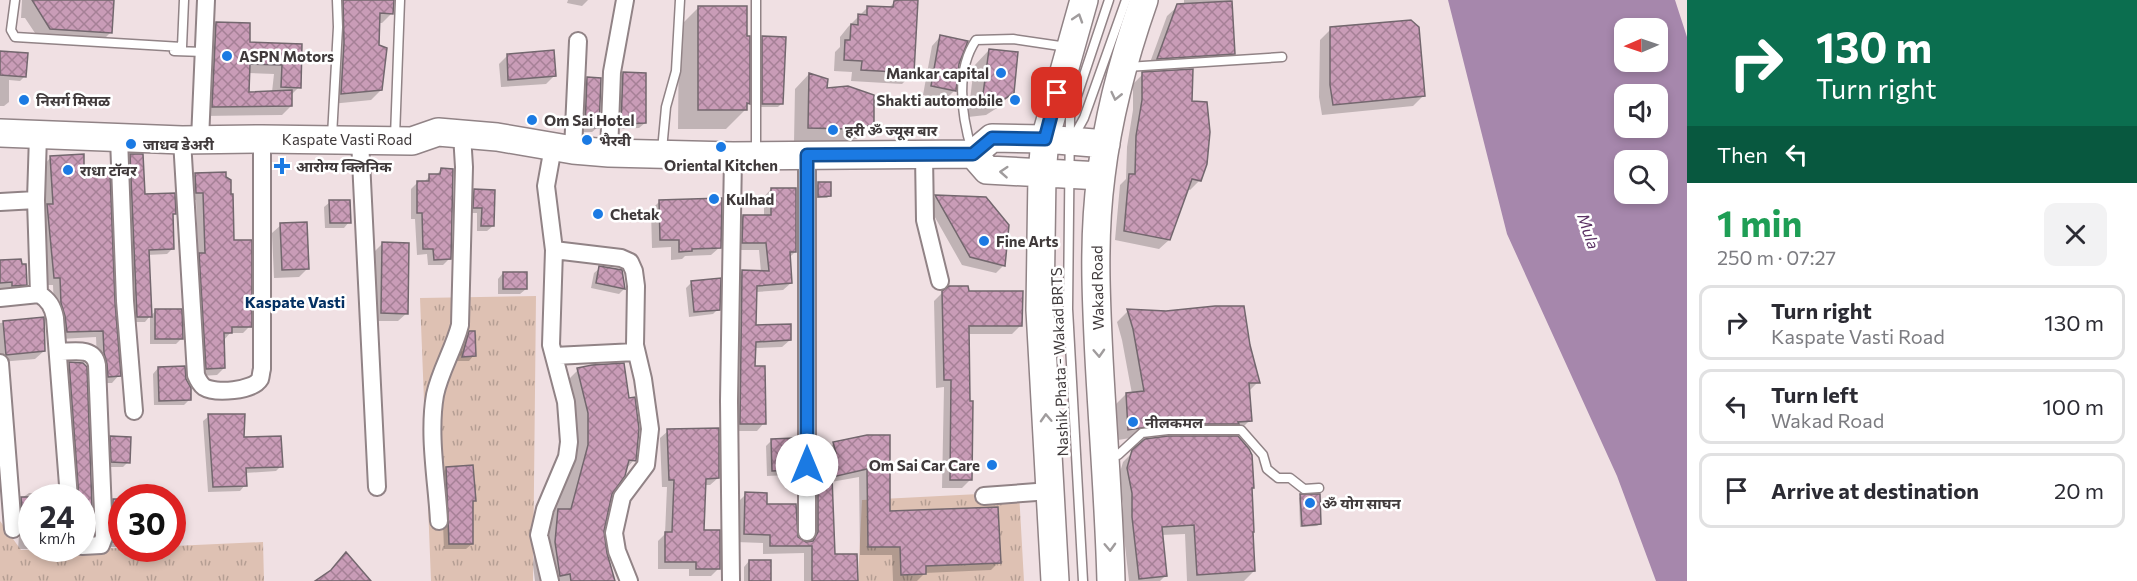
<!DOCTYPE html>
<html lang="en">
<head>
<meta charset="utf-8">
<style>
	body { margin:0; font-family:Commissioner,"Noto Sans Devanagari",sans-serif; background:#f2f2f3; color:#2b2b33; height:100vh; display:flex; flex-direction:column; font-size:22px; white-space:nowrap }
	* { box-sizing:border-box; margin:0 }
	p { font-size:20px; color:#7c7c81 }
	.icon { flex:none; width:33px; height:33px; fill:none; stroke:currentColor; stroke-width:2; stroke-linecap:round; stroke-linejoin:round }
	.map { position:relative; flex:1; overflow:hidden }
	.panel { display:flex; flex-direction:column; background:#fff; width:450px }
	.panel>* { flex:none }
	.banner { background:#0b6e4f; color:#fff; overflow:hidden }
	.needle { width:39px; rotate:268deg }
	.fabs { position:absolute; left:1614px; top:18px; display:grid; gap:12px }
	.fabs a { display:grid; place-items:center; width:54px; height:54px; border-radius:12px; background:#fff; box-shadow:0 3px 9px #0003; font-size:30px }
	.speed { position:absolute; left:18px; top:484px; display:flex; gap:12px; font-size:30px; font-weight:700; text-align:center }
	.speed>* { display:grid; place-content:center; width:78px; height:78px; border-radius:50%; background:#fff; box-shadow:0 3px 9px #0003; line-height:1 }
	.speed small { font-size:15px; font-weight:400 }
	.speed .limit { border:9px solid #d22; background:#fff; color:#111 }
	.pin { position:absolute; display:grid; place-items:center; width:51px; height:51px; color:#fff; margin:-26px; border-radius:12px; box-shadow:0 3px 9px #0006 }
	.me { position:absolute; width:66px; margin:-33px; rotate:0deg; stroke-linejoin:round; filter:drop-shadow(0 0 4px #0008) }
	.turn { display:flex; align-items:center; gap:21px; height:126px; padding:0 30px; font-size:27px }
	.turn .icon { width:78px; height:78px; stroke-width:2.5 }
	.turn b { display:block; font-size:42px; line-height:51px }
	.then { display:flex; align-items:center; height:57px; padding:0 30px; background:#0003; gap:12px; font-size:22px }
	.round { display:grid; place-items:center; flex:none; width:63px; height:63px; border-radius:12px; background:#f2f2f3 }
	.head { display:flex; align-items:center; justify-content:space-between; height:102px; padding:0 30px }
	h1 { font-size:36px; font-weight:700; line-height:45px; color:#1e9e55 }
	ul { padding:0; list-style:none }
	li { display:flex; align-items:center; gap:18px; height:75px; margin:0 12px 9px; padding:0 18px; border:3px solid #e1e1e2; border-radius:12px }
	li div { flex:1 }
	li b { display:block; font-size:22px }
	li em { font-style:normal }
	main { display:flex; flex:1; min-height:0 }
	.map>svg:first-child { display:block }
	.grass { fill:url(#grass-tufts) }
	.water { fill:#a687ac; fill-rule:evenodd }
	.shadow { fill:#0003; fill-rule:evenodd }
	.building { fill:url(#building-cross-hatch); stroke:#73676e; stroke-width:1.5 }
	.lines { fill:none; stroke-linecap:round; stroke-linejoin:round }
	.lane-casing { stroke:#918386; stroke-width:11 }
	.street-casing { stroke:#918386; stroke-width:20 }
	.primary-casing { stroke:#918386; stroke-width:30 }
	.lane { stroke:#fff; stroke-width:8 }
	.street { stroke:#fff; stroke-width:16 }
	.primary { stroke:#fff; stroke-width:27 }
	.oneway { stroke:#a09c9d }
	.route-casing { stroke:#124f94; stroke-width:15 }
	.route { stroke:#1b7ae3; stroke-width:10 }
	.poi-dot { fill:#1b7ae3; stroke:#fff; stroke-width:2 }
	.labels { text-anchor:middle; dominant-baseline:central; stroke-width:5; stroke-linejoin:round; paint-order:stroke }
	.poi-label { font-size:15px; font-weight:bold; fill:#403a3b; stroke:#fff; text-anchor:start }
	.street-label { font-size:15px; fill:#403a3b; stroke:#fff }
	.water-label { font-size:16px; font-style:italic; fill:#5b3264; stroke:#fff }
	.neighbourhood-label { font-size:16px; font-weight:bold; fill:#033062; stroke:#fff }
</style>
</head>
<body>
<main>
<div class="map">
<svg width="1687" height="581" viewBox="0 0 1687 581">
	<defs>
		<pattern id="grass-tufts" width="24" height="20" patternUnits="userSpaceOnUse" patternTransform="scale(1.5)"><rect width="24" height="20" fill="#dec1b3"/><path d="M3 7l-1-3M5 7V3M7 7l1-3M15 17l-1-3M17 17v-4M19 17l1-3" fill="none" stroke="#b59e93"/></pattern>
		<pattern id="building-cross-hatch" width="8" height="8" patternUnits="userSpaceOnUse" patternTransform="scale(1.5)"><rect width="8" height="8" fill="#c99cb7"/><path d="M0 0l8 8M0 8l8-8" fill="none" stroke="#a58096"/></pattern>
	</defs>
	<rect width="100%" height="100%" fill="#f0e0e3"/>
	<path class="grass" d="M536 296 533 581H431L420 298Z
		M1019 492 1024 581H858L862 500Z
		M0 521 21 550 121 548 172 549 173 546 263 542 264 581H0Z"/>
	<path class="water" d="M1448 0H1675L1687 37V581H1656L1617 476 1507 234ZM1624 28H1658V62H1624ZM1624 94H1658V128H1624ZM1624 160H1658V194H1624Z"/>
	<path class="shadow" d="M22 0H113L111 32 100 43 39 39 25 18H21Z
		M333 0H393L392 13 382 23H378L381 90 371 100 331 104 335 54Z
		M568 0H588L582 6 567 3Z
		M898 0H917L913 73 902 84 851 81 852 72 834 71 835 52 840 47V37L848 27 868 7 888 8Z
		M1184 0H1231L1234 53 1223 63 1148 68 1167 16 1178 6 1184 5Z
		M699 7 748 103 745 110 726 129H678L679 27Z
		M216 24 249 44 300 45 299 87 290 96 291 106 282 115 203 116 207 33ZM248 73 274 74 272 92 248 93Z
		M1331 29 1424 95 1413 106 1322 115 1319 97 1320 40Z
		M940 37 957 64 955 90 946 99 923 95 932 46Z
		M763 38 781 104 778 107H759V41Z
		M989 50 1013 92 997 108 986 115 968 117 974 66Z
		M0 52 25 76 20 81 9 80V102L4 106H0Z
		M507 56 555 75 546 84 501 87 499 64Z
		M623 74 645 123 639 128 616 129 618 79Z
		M809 74 826 89 873 124 858 139 831 143 794 142 795 89Z
		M1143 74 1191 103 1200 180 1190 190 1187 189 1169 240 1159 249 1115 240 1120 185 1126 179 1127 147 1133 110V84Z
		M587 79 598 127 592 132H580L582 84Z
		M131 155 144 195 174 214 171 217 172 249 167 254 147 255 150 316 156 311 182 338 176 344H150V316L145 322H132L125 161Z
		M51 157 83 173 113 302 119 375 112 383H101L97 361 96 337 60 339 54 311 53 285H47L40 213 46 208 44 165Z
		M441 170 450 258 443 265H428L427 254 417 255 415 219H411V189L417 183H423L430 176H435Z
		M196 174 233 242 250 326 243 333H230L224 340V368L217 375 200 376 193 261 198 256 196 200H189V181Z
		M818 184 830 195 827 198H816V186Z
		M771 189 795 252 789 258 791 283 783 290 756 292 755 327 790 340 782 347 754 348 753 367 764 423 757 431H733L735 279 742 271 761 272 759 250H735L736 224 743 216 764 217V197Z
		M475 191 493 226 487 231H477V213H469V196Z
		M936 196 985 198 1004 265 996 273 962 265 928 205Z
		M330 202 349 222 344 228H325L324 207Z
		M659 202 720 247 711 255 685 256 682 259 671 260V247L652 248 651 210Z
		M281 225 308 268 299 277 274 278 272 233Z
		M382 244 407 313 398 321H373L374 252Z
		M0 261 25 284 17 293 0 294Z
		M600 268 620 271 624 289 619 294 591 288 594 273Z
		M503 273 526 289 520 294H498V279Z
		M692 282 718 309 713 314 689 317 686 288Z
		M943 292 1021 325 1012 334H968L970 480 962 488H942L944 387 936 388 934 301Z
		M1128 311 1248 345 1258 382 1248 392 1250 420 1239 431 1226 434H1155L1118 440 1115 405 1126 394H1132L1122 340 1117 322Z
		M43 319 44 351 35 359 0 362V323Z
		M470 333 474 355 469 361H457L464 339Z
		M70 363 92 534 82 544V498H68L59 374Z
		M158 368 190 399 184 405H154L153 374Z
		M578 370 634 460 625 470 610 494 602 534 613 581H535L533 565 536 533 553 516 566 468V436L556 392Z
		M209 416 243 439 281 466 276 471 245 473V485L240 491 208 492 203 421Z
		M668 431 718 478 710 485H704L703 531 718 569 711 576H689V569H658V541L665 534 667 487H662L660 438Z
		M867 437 889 513 999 562 991 570 925 573 917 581H893L892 555H860L859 477 831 482 834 556 856 581H804V553L763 554V543L736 542 738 502 746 494 765 506 802 543H809L810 463 818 455H827L826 452 834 443Z
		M111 438 128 462 123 467H107L106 443Z
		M772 440 795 470 789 475 767 476 766 446Z
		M1133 452 1254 571 1244 581H1187L1185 534 1161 535 1166 575 1160 581H1129L1123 528V504L1118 479 1123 462Z
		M447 468 474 500 472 503V544L466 549H444L441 474Z
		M39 489H56L58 498H32V549H18L19 536H15L11 509 22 498 29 493H35Z
		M1301 496 1320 524 1317 526 1300 527 1299 498Z
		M114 500H122V547H108V506Z
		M749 561 769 581H744V567Z"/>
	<path class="building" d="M32 0H114L112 33 50 29Z
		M343 0H394L393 14 380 13 379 45 387 48 382 90 341 94 344 43Z
		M899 0H918L914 73 861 70 862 61 844 60 845 40H850L851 24 858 25V14L867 15V6L893 7 894 1Z
		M1232 1 1235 54 1157 59 1177 4Z
		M698 6H747V36H750V104L747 103V110H698Z
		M1411 20 1419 27 1425 96 1333 105 1330 85V27Z
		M216 22 250 23V42L302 44 301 88 281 87 282 65 250 64 249 92 292 90V106L212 107Z
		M940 35 968 41 959 64 956 91 931 86Z
		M762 36 786 37 783 104H762Z
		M989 49 1018 52 1014 93 1003 100 982 102Z
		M554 50 556 76 508 80 507 54Z
		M0 51 28 53 26 77 0 75Z
		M1193 69 1192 101 1207 102 1210 132 1207 164 1201 181 1192 179 1170 240 1124 231 1129 174H1135L1136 136 1142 100V72Z
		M623 72 646 73V123L621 124Z
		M809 73 828 79 827 88 848 86 874 95V125L847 129 808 128Z
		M587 77 601 78 599 128 585 127Z
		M84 154V171H110L115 302 121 376 108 377 107 364 104 353 103 331 67 332 65 316 61 303 60 278H54L47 204H53L50 156Z
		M130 154H143L145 194 175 193 176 214H173L174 249 149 250 152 317H137Z
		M441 168 453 169 451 259 434 260 433 249H423L422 213H417V181H429V174H440Z
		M226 172V177L231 180V194H233L234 240H252V327H232V333H224L225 368 206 369 199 253H205L203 193H196L195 173Z
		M818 182H831V196L818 197Z
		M771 188H796V252H790L792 283 757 286 756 325 791 324V340L756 342 755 366H765L766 424H740L742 270 769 271 766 243H742L743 215H771Z
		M474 189 495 190 494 226H481L482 208H473Z
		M935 195 986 197 1009 225 1005 266 970 257Z
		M722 198 721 248 692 249V251L679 252V240H660L659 200Z
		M329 200H350L351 223H330Z
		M307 222 309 269 282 270 280 223Z
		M382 242 409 243 408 314 381 313Z
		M21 259 22 264H26L27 285 12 286V282L0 283V260Z
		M599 266 622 270 625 289 596 283Z
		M503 272H527V289H503Z
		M721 278 720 310 694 312 691 281Z
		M949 286H968L969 291H1023L1022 326H969L970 401H973L972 480H950L951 380H944L942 291Z
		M1215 306H1244L1250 345 1260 383H1249L1252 421 1238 422 1239 424H1167L1128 430 1126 393 1144 391 1133 329 1127 309 1166 311Z
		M155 309H182L183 339H155Z
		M44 317 45 351 6 355 3 321Z
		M469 331H475L476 356 462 357Z
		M69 362 83 363 87 367 93 535H82V498H79Z
		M624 363 629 398 635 397 639 429 636 461 629 460 625 476 612 494 604 531 607 553 615 581H571L570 574 560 576 555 542 558 509H571L588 445V413L577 368 592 365Z
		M185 366 186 379 191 388V400L159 401 158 367Z
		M208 414H245L244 437 281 436 283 467 246 468 247 486 213 487Z
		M719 428V478L706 479 704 530H720V569H696V562H665V532H672L674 480H669L667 429Z
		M867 435H890V511L998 507 1001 563 926 566V574L901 575 900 547H868L867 469 832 477 835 554H857L858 581H812V546H770V535L744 534 745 492 767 493V504H796L798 537 806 542 813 541 818 532V454L836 453 833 442Z
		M110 436 131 437 130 463 111 462Z
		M1168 436H1238L1249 449 1252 455 1254 488H1252L1254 532H1253L1255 571 1197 575 1194 525 1162 527 1167 576 1139 579 1132 517V493L1127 468 1132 450 1145 439Z
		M795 438 796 470 772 471 771 439Z
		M473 465 476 501H473V544H449L446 467Z
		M1300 494H1320L1321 524 1302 526Z
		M21 497H32V521H23Z
		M113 499H122V542H113Z
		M346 552 371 581H315L331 570Z
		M749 560H771V581H749Z"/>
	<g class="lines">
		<g class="lane-casing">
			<path id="lane" d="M15 0 11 30 15 37 182 47 184 0
				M174 51 204 52
				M1127 67 1282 57
				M332 136 338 27 337 0
				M395 137 400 0
				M1073 138 1084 118 1126 0
				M662 150 666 107 676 71 680 0
				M972 151C962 117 955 71 976 40L1013 39 1067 47
				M756 152V0
				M1110 455H1118L1142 433 1168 430H1241L1263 455 1267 469 1278 478H1290L1304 489 1319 488
				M1083 581 1068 309 1070 117 1109 0"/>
		</g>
		<g class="street-casing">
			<path id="street" d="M119 138 125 301 134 411
				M182 140 196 375C198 380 200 384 204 387 215 394 253 391 260 379 261 376 261 372 262 369V139
				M200 140 206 0
				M360 140 377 487
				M553 147 546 186 554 250
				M573 150 578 41
				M609 153 612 72 625 0
				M924 155 925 220 940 281
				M36 200 39 294C49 300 53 307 55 318L69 498
				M0 202 36 200 38 135
				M0 298 39 294
				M58 352C72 352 94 346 97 365L104 537 101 545 82 546
				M554 356 636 352
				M0 363 13 529
				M984 496 1050 491
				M439 521C437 482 428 435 435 395 440 371 454 349 460 325L464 167 462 134
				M807 532V155
				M731 580 729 401 733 156
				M550 581 539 535 545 509 567 457 569 442 566 402 551 345 554 250 621 258 630 262 634 271 636 286 635 345 643 379 650 429 646 465 622 497 614 533 617 551 629 581"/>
		</g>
		<g class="primary-casing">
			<path id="primary" d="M0 133 182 140 262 139 412 141 438 132 497 137 573 150 609 153 733 156 973 154 992 138 1045 139 1106 144
				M973 154 987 170 1101 176
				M1055 581 1040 310 1042 174 1045 139 1084 0
				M1111 581C1109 507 1103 433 1099 358 1096 298 1093 237 1101 176 1108 117 1124 57 1144 0"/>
		</g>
		<use href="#lane" class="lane"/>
		<use href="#street" class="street"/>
		<use href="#primary" class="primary"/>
	</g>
	<defs><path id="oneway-chevron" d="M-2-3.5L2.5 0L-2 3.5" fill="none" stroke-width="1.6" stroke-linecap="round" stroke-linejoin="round" transform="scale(1.5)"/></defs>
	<g class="oneway">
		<use href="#oneway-chevron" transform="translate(1078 18) rotate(-72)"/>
		<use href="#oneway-chevron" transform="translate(1116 96) rotate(103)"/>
		<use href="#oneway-chevron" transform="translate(1004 172) rotate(-176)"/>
		<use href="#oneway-chevron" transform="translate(1099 353) rotate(87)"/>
		<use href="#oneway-chevron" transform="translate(1046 418) rotate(-93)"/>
		<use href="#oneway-chevron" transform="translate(1110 547) rotate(88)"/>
	</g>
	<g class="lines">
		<g class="route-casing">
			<path id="route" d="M807 465V155L973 154 992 138 1045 139 1057 93"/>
		</g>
		<use href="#route" class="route"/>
	</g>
	<g class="poi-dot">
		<circle cx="227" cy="56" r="6"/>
		<circle cx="1001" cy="73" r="6"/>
		<circle cx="24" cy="100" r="6"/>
		<circle cx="1015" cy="100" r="6"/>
		<circle cx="532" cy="120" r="6"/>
		<circle cx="833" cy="130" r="6"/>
		<circle cx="587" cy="140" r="6"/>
		<circle cx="131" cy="144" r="6"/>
		<circle cx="721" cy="147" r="6"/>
		<path d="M279 157h6v6h6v6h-6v6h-6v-6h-6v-6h6z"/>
		<circle cx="68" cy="170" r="6"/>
		<circle cx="714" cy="199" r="6"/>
		<circle cx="598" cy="214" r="6"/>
		<circle cx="984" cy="241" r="6"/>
		<circle cx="1133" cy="422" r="6"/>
		<circle cx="992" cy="465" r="6"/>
		<circle cx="1310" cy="503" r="6"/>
	</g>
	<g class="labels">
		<g class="poi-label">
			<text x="239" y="56">ASPN Motors</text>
			<text x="989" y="73" text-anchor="end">Mankar capital</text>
			<text x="36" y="100">निसर्ग मिसळ</text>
			<text x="1003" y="100" text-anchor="end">Shakti automobile</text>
			<text x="544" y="120">Om Sai Hotel</text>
			<text x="845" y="130">हरी ॐ ज्यूस बार</text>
			<text x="599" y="140">भैरवी</text>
			<text x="143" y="144">जाधव डेअरी</text>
			<text x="721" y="165" text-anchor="middle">Oriental Kitchen</text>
			<text x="296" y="166">आरोग्य क्लिनिक</text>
			<text x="80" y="170">राधा टॉवर</text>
			<text x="726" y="199">Kulhad</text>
			<text x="610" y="214">Chetak</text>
			<text x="996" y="241">Fine Arts</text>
			<text x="1145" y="422">नीलकमल</text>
			<text x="980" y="465" text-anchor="end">Om Sai Car Care</text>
			<text x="1322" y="503">ॐ योग साघन</text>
		</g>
		<g class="street-label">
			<text x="347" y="139">Kaspate Vasti Road</text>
			<text transform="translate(1097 288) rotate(-91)">Wakad Road</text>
			<text transform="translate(1059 362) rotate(-92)">Nashik Phata - Wakad BRTS</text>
		</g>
		<g class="water-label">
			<text transform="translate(1589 231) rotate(71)">Mula</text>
		</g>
		<g class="neighbourhood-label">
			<text x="295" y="301">Kaspate Vasti</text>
		</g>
	</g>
</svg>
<div class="fabs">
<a><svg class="needle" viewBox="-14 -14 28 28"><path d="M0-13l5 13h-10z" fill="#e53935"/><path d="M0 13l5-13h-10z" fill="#7c7c81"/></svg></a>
<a><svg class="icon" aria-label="sound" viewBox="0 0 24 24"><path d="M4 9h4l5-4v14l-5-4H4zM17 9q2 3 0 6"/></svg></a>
<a><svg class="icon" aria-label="search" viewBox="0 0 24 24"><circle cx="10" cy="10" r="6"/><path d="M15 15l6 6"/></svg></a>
</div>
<div class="speed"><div>24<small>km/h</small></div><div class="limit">30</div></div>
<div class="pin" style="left:1057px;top:93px;background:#d93025"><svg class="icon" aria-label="arrive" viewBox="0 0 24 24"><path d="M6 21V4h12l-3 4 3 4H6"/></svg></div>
<svg class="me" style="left:807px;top:465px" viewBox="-20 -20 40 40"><circle r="19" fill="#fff"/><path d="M0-13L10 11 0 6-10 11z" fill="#1b7ae3"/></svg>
</div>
<section class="panel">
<div class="banner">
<div class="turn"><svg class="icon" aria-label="right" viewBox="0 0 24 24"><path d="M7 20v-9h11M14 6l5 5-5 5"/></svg><div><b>130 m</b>Turn right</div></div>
<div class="then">Then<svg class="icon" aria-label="left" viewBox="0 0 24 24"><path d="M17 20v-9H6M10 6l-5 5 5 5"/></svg></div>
</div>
<div class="head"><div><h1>1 min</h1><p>250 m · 07:27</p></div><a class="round"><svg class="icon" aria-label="close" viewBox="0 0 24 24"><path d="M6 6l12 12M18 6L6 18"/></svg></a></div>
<ul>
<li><svg class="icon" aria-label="right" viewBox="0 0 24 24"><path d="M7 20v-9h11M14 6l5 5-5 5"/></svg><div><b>Turn right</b><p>Kaspate Vasti Road</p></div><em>130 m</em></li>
<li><svg class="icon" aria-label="left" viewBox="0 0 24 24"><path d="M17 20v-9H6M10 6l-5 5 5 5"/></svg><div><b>Turn left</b><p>Wakad Road</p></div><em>100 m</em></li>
<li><svg class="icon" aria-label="arrive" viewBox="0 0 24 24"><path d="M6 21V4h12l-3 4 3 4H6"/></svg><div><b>Arrive at destination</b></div><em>20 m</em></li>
</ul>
</section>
</main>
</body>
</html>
